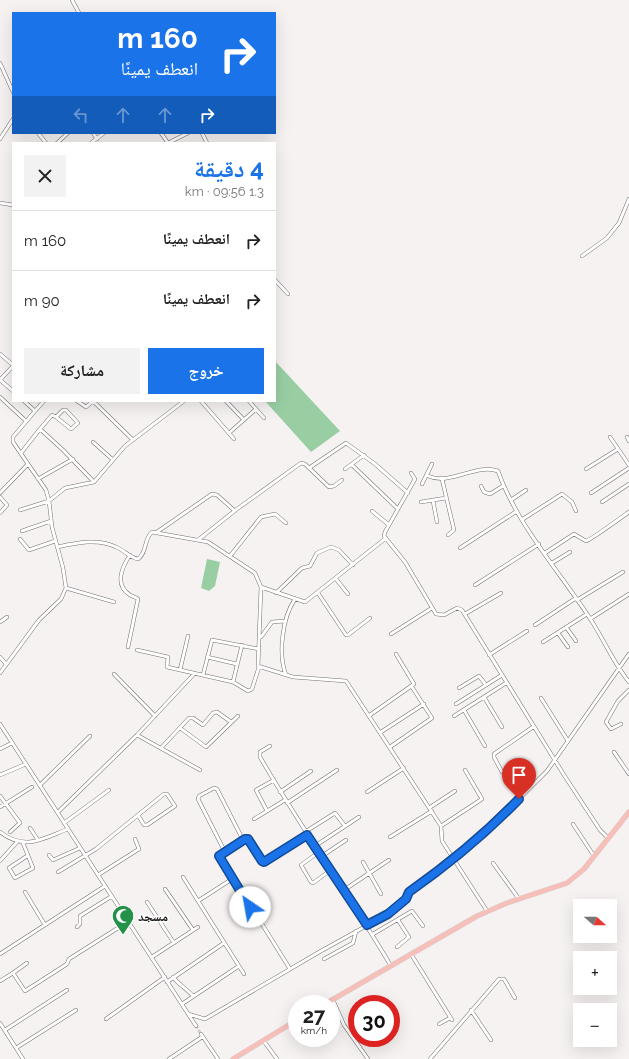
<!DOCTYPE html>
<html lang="ar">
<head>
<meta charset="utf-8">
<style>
	body { margin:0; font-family:Raleway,"Noto Naskh Arabic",sans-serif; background:#f2f2f2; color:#222; direction:rtl; height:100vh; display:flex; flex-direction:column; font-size:15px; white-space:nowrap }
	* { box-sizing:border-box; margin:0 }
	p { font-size:13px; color:#767676 }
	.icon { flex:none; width:22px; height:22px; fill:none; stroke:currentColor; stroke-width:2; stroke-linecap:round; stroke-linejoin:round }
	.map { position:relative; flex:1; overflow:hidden; direction:ltr }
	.panel { position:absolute; left:12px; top:142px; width:264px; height:260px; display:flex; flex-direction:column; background:#fff; border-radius:0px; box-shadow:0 4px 16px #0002; direction:rtl }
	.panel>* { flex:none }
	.hud { position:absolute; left:12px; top:12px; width:264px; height:122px; border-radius:0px; box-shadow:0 4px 16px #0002; direction:rtl; background:#1a73e8; color:#fff; overflow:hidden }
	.needle { width:26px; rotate:110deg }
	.buttons { position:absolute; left:573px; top:899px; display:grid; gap:8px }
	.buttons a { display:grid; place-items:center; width:44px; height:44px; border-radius:0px; background:#fff; box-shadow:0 4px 16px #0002; font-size:20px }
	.speed { position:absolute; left:288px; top:995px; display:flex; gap:8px; font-size:20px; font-weight:700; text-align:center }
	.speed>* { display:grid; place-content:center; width:52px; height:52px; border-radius:50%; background:#fff; box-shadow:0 4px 16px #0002; line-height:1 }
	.speed small { font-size:10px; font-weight:400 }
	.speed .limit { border:6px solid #d22; background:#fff; color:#111 }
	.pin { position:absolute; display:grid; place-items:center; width:34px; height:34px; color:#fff; margin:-41px -17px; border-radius:50% 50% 50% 0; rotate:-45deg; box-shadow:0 0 4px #0007 }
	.pin .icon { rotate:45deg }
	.me { position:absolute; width:44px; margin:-22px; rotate:327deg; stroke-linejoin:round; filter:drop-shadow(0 0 3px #0008) }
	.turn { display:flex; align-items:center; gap:14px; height:84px; padding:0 12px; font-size:18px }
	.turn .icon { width:52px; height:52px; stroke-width:2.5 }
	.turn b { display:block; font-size:28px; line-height:34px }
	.lanes { display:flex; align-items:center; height:38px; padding:0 12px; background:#0003; justify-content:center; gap:20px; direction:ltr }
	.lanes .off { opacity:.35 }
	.round { display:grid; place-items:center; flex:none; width:42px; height:42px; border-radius:0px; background:#f2f2f2 }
	.head { display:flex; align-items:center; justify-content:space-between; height:68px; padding:0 12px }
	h1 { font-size:24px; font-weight:700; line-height:30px; color:#1a73e8 }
	.button { display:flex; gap:8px; margin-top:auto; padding:8px 12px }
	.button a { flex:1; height:46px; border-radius:0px; background:#1a73e8; color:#fff; font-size:16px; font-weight:700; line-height:46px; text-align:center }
	.button a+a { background:#f2f2f2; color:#222 }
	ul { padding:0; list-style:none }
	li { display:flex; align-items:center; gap:12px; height:60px; padding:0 12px; border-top:1px solid #e0e0e0 }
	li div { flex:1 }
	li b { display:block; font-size:15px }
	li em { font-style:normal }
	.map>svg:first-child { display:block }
	.forest { fill:#99cea3 }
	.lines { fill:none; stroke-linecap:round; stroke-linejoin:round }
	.street-tunnel { stroke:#d6d2d2; stroke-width:3; stroke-dasharray:3 1.5; stroke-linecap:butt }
	.street-casing { stroke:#74706f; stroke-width:4 }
	.primary-casing { stroke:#d2d1d1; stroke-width:5.5 }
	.street { stroke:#fff; stroke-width:3 }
	.primary { stroke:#f8bfb9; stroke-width:4.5 }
	.route-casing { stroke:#114b97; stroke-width:10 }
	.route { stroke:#1a73e8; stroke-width:7 }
	.labels { text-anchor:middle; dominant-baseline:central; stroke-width:3; stroke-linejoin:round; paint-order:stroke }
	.poi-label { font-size:13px; font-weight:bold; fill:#1d1b1b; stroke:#fff; text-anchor:start }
</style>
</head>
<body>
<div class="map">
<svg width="629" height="1059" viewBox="0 0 629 1059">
	<rect width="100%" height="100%" fill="#f7f2f2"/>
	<path class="forest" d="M275 361 340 431 311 452 265 401H275Z
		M207 559 220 562 215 586 209 591 201 588Z"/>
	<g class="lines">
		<path class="street-tunnel" d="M196 1026 201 1034"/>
		<g class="street-casing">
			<path id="street" d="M72 0 79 13
				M0 63 13 92
				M38 133 46 143
				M93 133 97 139
				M161 133 168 143 188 133
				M202 133 207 143
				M0 139 13 119
				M57 143 68 133
				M91 143 104 133
				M0 203 13 205
				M582 256 607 238 619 223 629 199
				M275 280 288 294
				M0 354 13 365
				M0 380 13 366
				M0 380 13 391
				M0 397 26 421
				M24 401 35 411 44 401
				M77 401 86 407 93 401
				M93 401 133 440
				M201 401 234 439
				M226 401 244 420
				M249 401 264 418
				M40 429 52 415 56 417 71 429 78 423 66 410H63L56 417
				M229 433 256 409
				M610 437 629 465
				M627 437 629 441
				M93 442 112 459
				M21 453 40 429 63 450 94 482
				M352 465 398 509
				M309 468 346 443 375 464 408 493
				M345 469 364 455
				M586 469 618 449
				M411 473 415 479 385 532 384 536 405 562 436 614 444 615 457 608 462 610 564 775 600 830 608 838
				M428 476C450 486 476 463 498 471 517 525 560 572 591 620 604 640 614 664 629 682
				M38 479 73 459
				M442 479 454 530 448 535
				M422 484 432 464
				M481 486 484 492 490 494 503 486
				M0 493 28 464 13 442V437L35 411
				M591 493 629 468
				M0 497 7 505 0 513
				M511 500 526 490
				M433 501 437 522
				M421 502 446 498
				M602 502 629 484
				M20 510 49 501 46 490 28 464
				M372 511 389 525
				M523 519 562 494 572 502 576 511
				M22 531 51 521
				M157 532 212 494 217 495 235 511
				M20 539 29 550 55 541
				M198 540 237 509 301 463 305 464 329 487 334 486 342 480
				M57 547C76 543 98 538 116 547 124 550 130 558 138 559 147 553 144 538 152 532L208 542 255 573 261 587 305 602 386 538
				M460 548 517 511
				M545 553 574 534 586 541C589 541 622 517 629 512
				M230 556 261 517 275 514 286 523
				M552 563 570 552
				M336 579 348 594
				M475 585 539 544
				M261 587 258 666 293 677 346 681 441 826 442 841 487 911
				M66 588 114 602
				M276 593 302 568 310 566 317 553 331 547 339 550 353 565
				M318 593 346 635H348L370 618
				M577 600 623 572
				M465 614 501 593
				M590 619 629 594
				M0 622 7 617
				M535 625 576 598
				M566 627 576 641
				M558 633 568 647
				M391 634 432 608
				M261 637 272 622 285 621
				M543 642 587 614
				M128 647 138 599C136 597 133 597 130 595 114 585 122 567 130 555
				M137 650 168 657 167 667 233 682 248 691 252 689 259 667
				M489 655 527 631
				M0 657 6 664
				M207 657 237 664
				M180 670 188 636
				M0 673 39 620 61 599 66 588 63 568 52 527 49 501 65 488 94 482 125 446 184 401
				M114 674 155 716
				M203 675 212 640 259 649
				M286 675C278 655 282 618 295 599
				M233 682 242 645
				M459 688 479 676 486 685
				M484 697 502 727
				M541 698 568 741
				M456 704 502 675
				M464 710 485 746
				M370 715 414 684 396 654
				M454 716 506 683
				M0 724 196 1026
				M621 724 611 729 606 722 618 701 629 690
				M180 728 206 747 238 716
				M381 732 424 704
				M137 735 200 770
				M270 746 260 752V757C301 828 349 895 391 966
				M390 747 432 718 412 687
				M161 748 189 718H193L203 725 213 713 217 712 231 722
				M0 749 12 743
				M614 752 629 774
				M502 772 494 757V754L533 727
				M0 775 26 764
				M40 785 90 736
				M280 792 311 771
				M367 792 404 768
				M0 796 20 823 10 832
				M287 803 337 770
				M0 807 32 787
				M429 808 455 791
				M267 811 256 790 274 780
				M58 812 137 735 195 673
				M254 819 285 800
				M64 823 109 790
				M573 824 594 856
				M441 826 482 799 465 770
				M30 828 38 840
				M0 832C25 851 42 839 68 829
				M305 832 335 813 345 826
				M390 837 432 811
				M23 843 33 868 15 878 9 868 27 856
				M315 846 359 817
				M224 850 198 799 199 796 214 788 217 789 243 840
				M319 852 301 865 311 882 313 883 331 870
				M49 855 53 860 80 848
				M322 856 346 840
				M0 861 17 842
				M363 862 381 894
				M493 863 519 899
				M58 872 96 849 164 794H167L175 806 147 825H144L138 815
				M98 875 139 849 135 839
				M183 877 198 901 232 879
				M165 889 193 930
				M344 890 389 860
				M25 892 45 925
				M198 901 244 974
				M147 902 174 943
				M77 927 80 924V916L112 896
				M373 934 412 911 423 926
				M397 947 409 937 398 920
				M0 954 105 886
				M411 954 452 1020
				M152 957 198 927
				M324 959 353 943 356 931
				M290 969 219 855 247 838 262 861 265 862 307 835
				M13 973 27 963
				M173 977C179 985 187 989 193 996
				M0 981 13 973 25 991 67 964 69 959 129 921
				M167 982 224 943
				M333 1000 344 1025 368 1059
				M182 1004 239 966
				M471 1010 491 1040
				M188 1014 205 1019 321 951 386 915 406 900 409 892 454 860 478 840 547 771 629 654
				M106 1019 165 977
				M0 1023 23 1059
				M439 1024 450 1018
				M5 1030 67 990
				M201 1034 218 1059
				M263 1040 277 1059
				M16 1048 76 1010
				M169 1059 202 1037
				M430 1059 499 979H504L515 998"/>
		</g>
		<g class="primary-casing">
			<path id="primary" d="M325 1004 477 916 507 903 567 883 584 869 629 812
				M233 1059 297 1020"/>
		</g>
		<use href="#street" class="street"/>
		<use href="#primary" class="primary"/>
	</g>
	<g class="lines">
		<g class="route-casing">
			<path id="route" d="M250 907 219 856 245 839H248L262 861 264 862 307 835 367 925 388 914 406 899 409 892C449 864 484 835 519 799"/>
		</g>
		<use href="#route" class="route"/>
	</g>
	<defs>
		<g id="mosque-pin" transform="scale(1.15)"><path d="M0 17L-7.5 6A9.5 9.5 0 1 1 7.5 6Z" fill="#249149" stroke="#fff"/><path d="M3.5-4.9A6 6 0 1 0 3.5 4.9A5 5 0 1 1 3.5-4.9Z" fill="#fff"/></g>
	</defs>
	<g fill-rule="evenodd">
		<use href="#mosque-pin" x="123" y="916"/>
	</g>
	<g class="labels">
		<g class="poi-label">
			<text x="138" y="916">مسجد</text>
		</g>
	</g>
</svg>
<div class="buttons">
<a><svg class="needle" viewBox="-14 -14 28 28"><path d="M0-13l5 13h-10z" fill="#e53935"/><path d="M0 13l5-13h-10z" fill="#767676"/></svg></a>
<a>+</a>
<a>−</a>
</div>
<div class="speed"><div>27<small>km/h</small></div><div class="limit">30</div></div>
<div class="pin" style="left:519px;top:799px;background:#d93025"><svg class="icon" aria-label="arrive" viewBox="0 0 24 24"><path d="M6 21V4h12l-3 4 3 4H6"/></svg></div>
<svg class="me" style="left:250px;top:907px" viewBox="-20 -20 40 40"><circle r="19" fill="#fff"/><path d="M0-13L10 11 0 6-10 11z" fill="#1a73e8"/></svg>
<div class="hud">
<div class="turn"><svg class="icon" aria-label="right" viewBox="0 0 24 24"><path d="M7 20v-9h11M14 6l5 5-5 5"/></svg><div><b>160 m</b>انعطف يمينًا</div></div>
<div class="lanes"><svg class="icon off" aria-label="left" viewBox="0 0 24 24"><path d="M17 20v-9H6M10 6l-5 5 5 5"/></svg><svg class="icon off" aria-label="ahead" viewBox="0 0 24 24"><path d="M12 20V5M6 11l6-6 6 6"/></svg><svg class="icon off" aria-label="ahead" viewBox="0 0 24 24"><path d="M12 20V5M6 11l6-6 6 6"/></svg><svg class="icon" aria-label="right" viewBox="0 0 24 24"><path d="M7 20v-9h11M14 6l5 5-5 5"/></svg></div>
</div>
<section class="panel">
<div class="head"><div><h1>4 دقيقة</h1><p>1.3 km · 09:56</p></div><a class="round"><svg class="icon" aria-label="close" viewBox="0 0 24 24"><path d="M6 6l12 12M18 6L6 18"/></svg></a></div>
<ul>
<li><svg class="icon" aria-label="right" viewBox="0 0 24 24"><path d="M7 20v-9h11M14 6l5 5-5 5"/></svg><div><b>انعطف يمينًا</b></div><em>160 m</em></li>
<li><svg class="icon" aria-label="right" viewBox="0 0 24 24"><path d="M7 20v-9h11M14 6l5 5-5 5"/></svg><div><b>انعطف يمينًا</b></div><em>90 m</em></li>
</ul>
<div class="button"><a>خروج</a><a>مشاركة</a></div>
</section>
</div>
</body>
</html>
